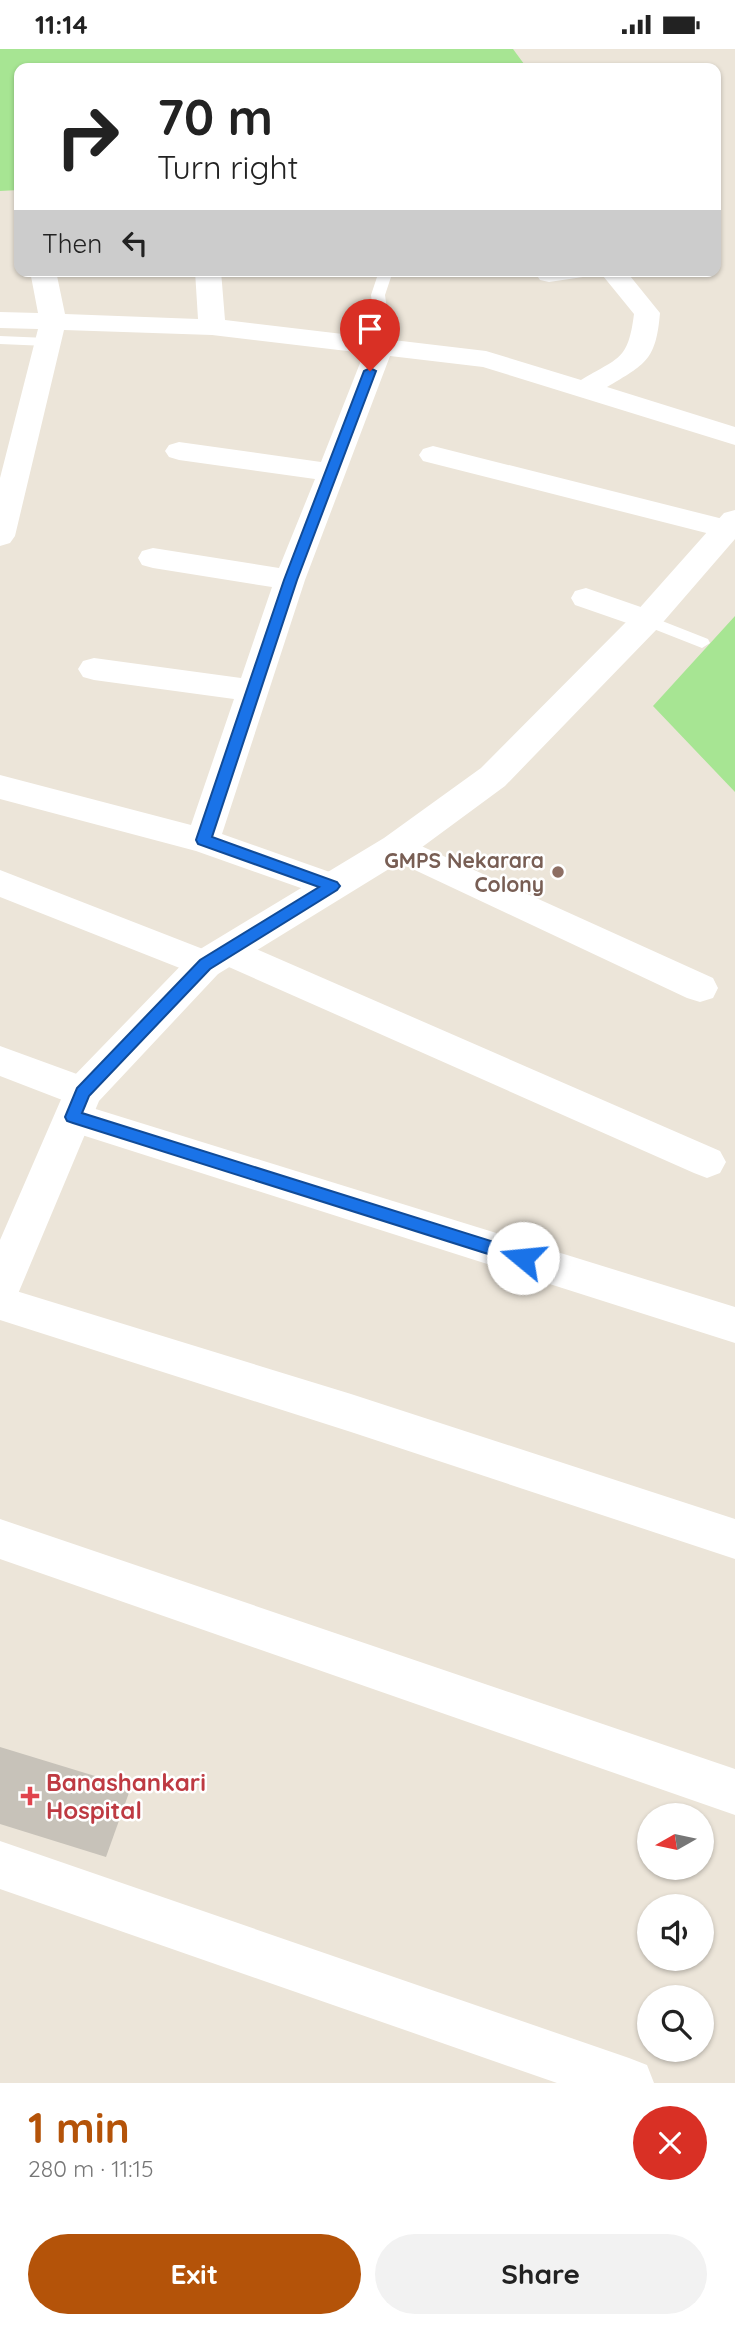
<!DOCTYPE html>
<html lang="en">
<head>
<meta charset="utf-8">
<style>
	body { margin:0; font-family:Quicksand,sans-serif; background:#f2f2f2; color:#222; height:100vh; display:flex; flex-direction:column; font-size:26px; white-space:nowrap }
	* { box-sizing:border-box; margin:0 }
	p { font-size:23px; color:#767676 }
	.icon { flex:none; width:38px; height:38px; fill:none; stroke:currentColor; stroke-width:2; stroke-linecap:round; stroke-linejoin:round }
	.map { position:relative; height:2034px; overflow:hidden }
	.drawer { display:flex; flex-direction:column; background:#fff; flex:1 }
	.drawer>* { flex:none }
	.guide { position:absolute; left:14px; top:14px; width:707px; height:214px; border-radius:14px; box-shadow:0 2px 5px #0004; background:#fff; color:#222; overflow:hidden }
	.needle { width:46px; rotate:261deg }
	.fabs { position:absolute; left:637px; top:1754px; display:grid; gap:14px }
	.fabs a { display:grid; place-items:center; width:77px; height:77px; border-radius:50%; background:#fff; box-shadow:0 2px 5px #0004; font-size:35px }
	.pin { position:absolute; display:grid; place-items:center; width:60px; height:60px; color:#fff; margin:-72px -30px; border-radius:50% 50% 50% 0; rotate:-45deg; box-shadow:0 0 7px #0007 }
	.pin .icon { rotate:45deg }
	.me { position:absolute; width:77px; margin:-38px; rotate:287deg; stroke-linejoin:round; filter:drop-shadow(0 0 5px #0008) }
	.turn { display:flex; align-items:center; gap:24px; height:147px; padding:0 28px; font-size:32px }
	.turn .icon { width:91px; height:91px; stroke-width:2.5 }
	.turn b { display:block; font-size:49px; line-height:60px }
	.then { display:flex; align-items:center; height:66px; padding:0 28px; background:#0003; gap:14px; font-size:26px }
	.round { display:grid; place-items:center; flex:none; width:74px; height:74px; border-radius:37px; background:#f2f2f2 }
	.headline { display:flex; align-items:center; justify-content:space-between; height:119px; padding:0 28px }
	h1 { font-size:42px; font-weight:700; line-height:52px; color:#b45309 }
	.button { display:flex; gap:14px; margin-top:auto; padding:14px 28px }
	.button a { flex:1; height:80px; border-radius:42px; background:#b45309; color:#fff; font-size:28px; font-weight:700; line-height:80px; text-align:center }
	.button a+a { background:#f2f2f2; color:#222 }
	.status { display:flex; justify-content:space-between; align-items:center; height:49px; padding:0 35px; background:#fff; direction:ltr }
	.status svg { height:19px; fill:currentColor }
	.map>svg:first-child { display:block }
	.green { fill:#a7e593 }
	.building { fill:#c7c2b9 }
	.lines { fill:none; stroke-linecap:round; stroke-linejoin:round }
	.service { fill:#fff; fill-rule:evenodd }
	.minor { fill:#fff; fill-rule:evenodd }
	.tertiary { fill:#fff; fill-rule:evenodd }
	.route { fill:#1a73e8; stroke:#114b97; stroke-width:2 }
	.education-dot { fill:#8d6e63; stroke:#fff; stroke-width:2.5 }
	.health-dot { fill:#e0444e; stroke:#fff; stroke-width:2.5 }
	.labels { text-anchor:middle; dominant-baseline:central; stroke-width:5; stroke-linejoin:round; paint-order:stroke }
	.education-label { font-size:21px; font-weight:bold; fill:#785e54; stroke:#fff; text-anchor:end }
	.near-health-label { font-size:24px; font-weight:bold; fill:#be3a42; stroke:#fff; text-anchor:start }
</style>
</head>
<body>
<div class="status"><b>11:14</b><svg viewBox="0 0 49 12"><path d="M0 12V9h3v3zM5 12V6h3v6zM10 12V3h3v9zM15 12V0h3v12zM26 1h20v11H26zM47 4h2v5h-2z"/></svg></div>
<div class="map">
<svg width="735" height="2034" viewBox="0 0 735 2034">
	<rect width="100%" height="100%" fill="#ece5d9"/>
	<path class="green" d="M0 0H513L527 19H19V141L0 142Z
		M735 567V743L653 657Z"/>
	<path class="building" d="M0 1698 131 1738 106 1808 0 1775Z"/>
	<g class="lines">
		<path class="service" d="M379 222H393L385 246 390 283 387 297 380 301 373 297 376 283 371 246Z
			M0 287 47 289 54 293 47 297 0 295Z
			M647 566 708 590 710 594 702 599 641 575 639 571 641 567Z"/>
		<path class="minor" d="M30 222H56L65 265 198 270 195 222H221L225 271 486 302 581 331C619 308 628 312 634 265L599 222H626L660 264C656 311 646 315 607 338L735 378V396L483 318 390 307 305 531 222 785 344 828 349 837 344 846 332 850 196 802 0 750V726L191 776 234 650 94 631 83 628 78 620 83 612 94 609 241 629 272 538 153 519 142 516 138 509 142 502 153 499 279 519 315 430 179 411 169 408 165 402 169 396 179 393 321 413 364 304 212 286 64 281 15 487 10 494 0 497V429L38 280 0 279V263L38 264Z
			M538 222H587L583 228 549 233 540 231 536 225Z
			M433 397 735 473V487L726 489 423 412 419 406 423 400Z
			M586 539 658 564 662 571 658 578 647 581 575 556 571 549 575 542Z
			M397 786 713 929 718 939 713 949 700 953 687 949 385 807 380 798 385 789Z
			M0 821 208 902 214 892 226 889 238 892 720 1102 726 1113 720 1124 707 1129 694 1124 222 915 218 925 205 929 0 848Z
			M0 997 96 1032 102 1043 96 1054 86 1057 735 1258V1294L60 1079 54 1068 60 1057 70 1054 0 1027Z
			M0 1237 351 1345 735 1470V1510L351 1383 0 1271Z
			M0 1470 735 1720V1766L0 1510Z
			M0 1792 629 2009 647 2016 654 2034H557L0 1840Z"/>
		<path class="tertiary" d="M735 461V490L658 579 505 737 410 807 218 925 99 1052 15 1252 0 1257V1191L69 1032 192 905 384 789 481 719 636 563 724 464Z"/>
	</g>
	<path class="route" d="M370 319 376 322 297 531 212 788 337 833 340 837 337 841 210 920 89 1047 82 1064 529 1204 532 1209 529 1214 523 1216 73 1074 67 1072 65 1068 77 1039 200 911 319 838 198 795 196 791 284 531 364 322Z"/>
	<circle class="education-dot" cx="558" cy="823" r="7"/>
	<path class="health-dot" d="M26.5 1736.5h7v7h7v7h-7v7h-7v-7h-7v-7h7z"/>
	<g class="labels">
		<g class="education-label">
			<text x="544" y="811">GMPS Nekarara<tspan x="544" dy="24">Colony</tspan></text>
		</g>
		<g class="near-health-label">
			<text x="46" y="1733">Banashankari<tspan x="46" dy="28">Hospital</tspan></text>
		</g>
	</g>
</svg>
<div class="fabs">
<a><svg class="needle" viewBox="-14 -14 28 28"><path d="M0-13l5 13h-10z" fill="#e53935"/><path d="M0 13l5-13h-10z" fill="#767676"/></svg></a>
<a><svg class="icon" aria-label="sound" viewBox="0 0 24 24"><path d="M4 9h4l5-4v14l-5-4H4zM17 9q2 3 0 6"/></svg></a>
<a><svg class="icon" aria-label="search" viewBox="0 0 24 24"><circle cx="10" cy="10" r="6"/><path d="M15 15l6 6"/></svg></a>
</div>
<div class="pin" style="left:370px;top:322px;background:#d93025"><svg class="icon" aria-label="arrive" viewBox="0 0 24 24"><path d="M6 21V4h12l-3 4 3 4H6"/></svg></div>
<svg class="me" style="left:523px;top:1209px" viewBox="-20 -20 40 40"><circle r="19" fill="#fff"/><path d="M0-13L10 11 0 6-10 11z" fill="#1a73e8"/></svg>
<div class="guide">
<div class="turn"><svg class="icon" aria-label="right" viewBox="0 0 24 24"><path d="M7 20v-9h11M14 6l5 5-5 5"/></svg><div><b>70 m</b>Turn right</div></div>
<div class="then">Then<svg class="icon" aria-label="left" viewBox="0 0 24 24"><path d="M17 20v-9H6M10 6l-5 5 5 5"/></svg></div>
</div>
</div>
<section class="drawer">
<div class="headline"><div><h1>1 min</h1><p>280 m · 11:15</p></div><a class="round" style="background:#d93025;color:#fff"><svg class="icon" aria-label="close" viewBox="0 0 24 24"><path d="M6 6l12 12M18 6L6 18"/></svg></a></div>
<div class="button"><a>Exit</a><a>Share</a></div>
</section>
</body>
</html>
